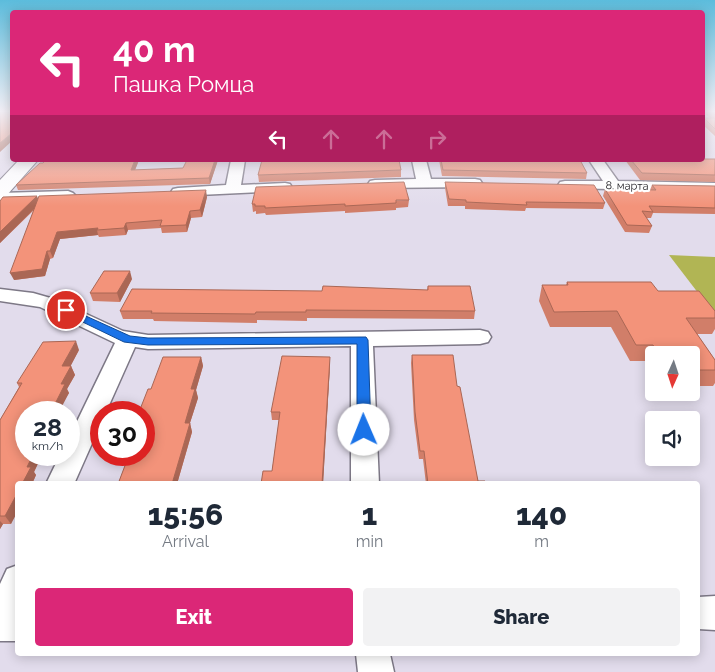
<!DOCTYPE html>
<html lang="en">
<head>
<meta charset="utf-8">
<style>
	body { margin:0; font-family:Raleway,sans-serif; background:#f2f2f3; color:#1f2937; height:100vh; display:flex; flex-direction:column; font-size:19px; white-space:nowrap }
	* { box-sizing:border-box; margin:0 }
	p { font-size:16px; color:#747a83 }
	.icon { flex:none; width:28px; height:28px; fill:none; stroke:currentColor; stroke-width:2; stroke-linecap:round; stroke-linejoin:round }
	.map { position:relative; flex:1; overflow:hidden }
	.sheet { position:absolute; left:15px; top:481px; width:685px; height:175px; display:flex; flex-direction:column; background:#fff; border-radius:5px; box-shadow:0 2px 12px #0003 }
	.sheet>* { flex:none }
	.top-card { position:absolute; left:10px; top:10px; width:695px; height:152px; border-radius:5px; box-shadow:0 2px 12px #0003; background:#db2777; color:#fff; overflow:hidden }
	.needle { width:32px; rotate:183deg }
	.tools { position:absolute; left:645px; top:346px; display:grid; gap:10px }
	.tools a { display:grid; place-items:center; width:55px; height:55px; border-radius:5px; background:#fff; box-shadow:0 2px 12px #0003; font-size:25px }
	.speed { position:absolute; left:15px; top:401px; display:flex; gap:10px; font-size:25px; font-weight:700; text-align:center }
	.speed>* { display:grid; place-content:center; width:65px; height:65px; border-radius:50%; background:#fff; box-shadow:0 2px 12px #0003; line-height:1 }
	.speed small { font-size:12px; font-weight:400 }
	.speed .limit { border:8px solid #d22; background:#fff; color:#111 }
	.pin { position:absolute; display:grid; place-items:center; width:42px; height:42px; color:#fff; margin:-21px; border:2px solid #fff; border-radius:50%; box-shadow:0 1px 5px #0007 }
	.me { position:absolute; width:55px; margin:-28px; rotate:359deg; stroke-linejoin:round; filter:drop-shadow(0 0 4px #0008) }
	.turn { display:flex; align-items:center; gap:18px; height:105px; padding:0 20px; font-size:22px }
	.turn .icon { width:65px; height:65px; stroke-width:2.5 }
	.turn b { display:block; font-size:35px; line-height:42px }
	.lanes { display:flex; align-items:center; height:48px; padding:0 20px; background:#0003; justify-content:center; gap:25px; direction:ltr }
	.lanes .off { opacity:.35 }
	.eta { display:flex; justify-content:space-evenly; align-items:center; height:85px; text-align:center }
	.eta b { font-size:30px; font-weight:800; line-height:35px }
	.cta { display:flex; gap:10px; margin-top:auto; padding:10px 20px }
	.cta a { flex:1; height:58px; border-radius:5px; background:#db2777; color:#fff; font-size:20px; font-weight:800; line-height:58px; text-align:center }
	.cta a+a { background:#f2f2f3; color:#1f2937 }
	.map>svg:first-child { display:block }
	.forest { fill:#b1b554 }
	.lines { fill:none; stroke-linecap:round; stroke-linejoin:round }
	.street-casing { stroke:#7d7886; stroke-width:3 }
	.secondary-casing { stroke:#7d7886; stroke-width:2 }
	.street { fill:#fff; fill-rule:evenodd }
	.secondary { fill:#fff; fill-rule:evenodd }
	.wall { fill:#d17e69 }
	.shaded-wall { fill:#aa6755 }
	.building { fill:#f3937a; stroke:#aa6755 }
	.route { fill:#1a73e8; stroke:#114b97 }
	.labels { text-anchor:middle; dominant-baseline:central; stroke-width:4.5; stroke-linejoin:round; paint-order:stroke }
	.far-street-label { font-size:11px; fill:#1f1d22; stroke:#fff }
</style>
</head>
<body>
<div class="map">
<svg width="715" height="672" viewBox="0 0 715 672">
	<rect width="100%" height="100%" fill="#e2dcec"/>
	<path class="forest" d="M669 255 715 257V315Z"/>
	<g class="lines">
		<g class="street-casing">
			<path id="street" d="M231 160H245L241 185 285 183 290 184 292 187 290 190 285 191 178 196 173 195 171 192 173 189 178 188 226 185Z
				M412 160H426L431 179H475L480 180 482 183 480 186 475 187 375 188 370 187 368 184 370 181 375 180 416 179Z
				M589 160H603L618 181 715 183V191L560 188 558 185 560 182 565 181H603Z
				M68 191 73 193 76 196 73 199 0 203V193Z
				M0 289 33 293 54 299 123 331 148 335 480 330 488 332 491 337 488 342 480 344 373 346 379 484H351V346L148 349 135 347 106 412H101V423L74 484H46L60 455H69V438L115 343 40 307 0 301Z
				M18 565V641H0V584L7 569Z
				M715 596V630L698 629V597Z
				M356 654H390L394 672H358Z"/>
		</g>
		<g class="secondary-casing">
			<path id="secondary" d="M19 160H38L7 195 0 197V180Z"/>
		</g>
		<use href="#street" class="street"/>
		<use href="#secondary" class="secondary"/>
	</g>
	<path class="wall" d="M703 112H715V136L702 124 704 118H710Z
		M715 159V182L640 180 625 160H702Z
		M46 160H139L135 170 183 168 218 160 210 184 18 190 16 185Z
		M439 160H580L587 173 586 179 442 176Z
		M401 170V177L259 182 258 175Z
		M445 182 605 203 603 209 526 208 525 211 465 209V206H448L445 188Z
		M652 185 715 186V214L653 213 651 218H646L652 226 649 233 625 232 603 196 605 189 650 190Z
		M207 197 202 217 191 218 187 232 162 233 161 228 128 230 126 235 99 237 98 235 60 239 53 258 50 259 45 276 14 280 35 209 0 243V201L38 199Z
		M409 200 408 207 396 208V210L345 213V211L266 215 265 213 256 214V211L253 212 252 204Z
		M132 279 120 302 93 301 90 293Z
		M567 282 658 291 715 311V329L712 334H697L715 360V383L713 386H691V355H654V374L646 361H630L611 327H550L539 301 542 285H566Z
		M428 286 475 311 474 319 307 318V321L257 320V323L154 321 153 319H123L120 311 322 291 427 290Z
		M79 350 70 366H71L75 375 67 389 69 393 26 455H42L34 472 36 475 32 484H18L11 524H3L0 529V420L19 387 17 383Z
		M412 355 457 386 478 481 486 484H426L423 459H419L414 420 411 363Z
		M201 357 203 366 196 390 198 398 190 423 192 432 177 484H118L127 461 125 455 151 389Z
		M330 365 323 484H261L272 471 279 420H272L271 412Z"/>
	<path class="shaded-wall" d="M12 133V141L0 152V143Z
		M135 160H139L133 175 131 170Z
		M215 160H218L210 184 209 178Z
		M206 190 207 197 202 217 200 210Z
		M37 196 40 203 0 243V232Z
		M190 211 191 218 187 232 186 225Z
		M126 223 128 230 126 235 124 228Z
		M98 228 97 230 98 235 60 239 53 258 50 251 57 232Z
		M47 251 50 259 45 276 14 280 10 273Z
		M130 271 132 279 120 302 117 293Z
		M76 341 79 350 66 375 62 366Z
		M201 357 203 366 196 390 198 398 187 432 185 423 191 389Z
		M330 357V365L323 484H322Z
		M71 366 75 375 67 389 69 393 59 412H51L61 384Z
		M190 423 192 432 177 484H172Z
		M33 455H42L34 472 36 475 32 484H22L27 467Z
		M18 492V511L11 524 5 516Z
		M0 521 3 524 0 529Z"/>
	<path class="building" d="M0 112H12V133L0 143Z
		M711 112H715V115Z
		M704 118H715V129Z
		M702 159H715V175L642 173 631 160H702Z
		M46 160H135L131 170 183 168 187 160H215L209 178 16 185 40 163H43Z
		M262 160H399L401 170 258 175Z
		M441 160H580L587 173 443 170Z
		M404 182 409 200H396V203L345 206V204L265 208V206H255V204H252L256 187Z
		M445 182 594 185 605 203 526 202 527 205 466 202V200L449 199Z
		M652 185 715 186V208L649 206 653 212 642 211 652 226 627 225 605 189 656 190Z
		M206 190 200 210 190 211 186 225 160 226 162 220 126 223 124 228 97 230 98 228 57 232 50 251H47L42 269 10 273 39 196Z
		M37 196 0 232V201L3 197Z
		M104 271H130L117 293H90Z
		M567 282H651L658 291H699L715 311V318H686L715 360V370H691V355H659L653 345H636L617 311 554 312 542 285H568Z
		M323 286 428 290V286H470L475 311 306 310V312H256L255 314 151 313 152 311H120L132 289 322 291Z
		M76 341 62 366H71L61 384H65L51 412H26V455H33L27 467H31L22 484H18V492L5 516H0V420L22 383H17L43 342Z
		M412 355H453L457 386 460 387 478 481H485L486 484H428L424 451H420L415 412Z
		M282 356 330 357 322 484H261L263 471H272L280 412H271Z
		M163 357H201L191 389H195L185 423H190L172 484H118L129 455H126H144V412H139L148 389H151Z"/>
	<linearGradient id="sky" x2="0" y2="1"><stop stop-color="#5cbcdc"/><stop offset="0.54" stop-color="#f2eff6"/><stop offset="1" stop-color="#f2eff6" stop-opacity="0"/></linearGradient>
	<rect width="715" height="206" fill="url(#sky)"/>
	<path class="route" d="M66 307 130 336 148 338 366 337 368 340 371 430 369 434 364 435 359 434 357 430V344L148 345 124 342 62 312 60 310Z"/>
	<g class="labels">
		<g class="far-street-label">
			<text transform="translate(627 186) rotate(1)">8. марта</text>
		</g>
	</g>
</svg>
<div class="tools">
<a><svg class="needle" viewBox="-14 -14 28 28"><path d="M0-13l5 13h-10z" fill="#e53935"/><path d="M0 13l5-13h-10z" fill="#747a83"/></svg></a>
<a><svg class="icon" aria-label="sound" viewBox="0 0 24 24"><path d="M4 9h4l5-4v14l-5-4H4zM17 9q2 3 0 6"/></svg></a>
</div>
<div class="speed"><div>28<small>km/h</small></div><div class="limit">30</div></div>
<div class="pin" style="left:66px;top:310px;background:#d93025"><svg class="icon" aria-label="arrive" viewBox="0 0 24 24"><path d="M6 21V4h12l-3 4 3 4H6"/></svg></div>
<svg class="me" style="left:364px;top:430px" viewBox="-20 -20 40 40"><circle r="19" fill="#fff"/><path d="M0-13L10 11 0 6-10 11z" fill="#1a73e8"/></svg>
<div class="top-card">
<div class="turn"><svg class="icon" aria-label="left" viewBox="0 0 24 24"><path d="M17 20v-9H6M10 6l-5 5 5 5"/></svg><div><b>40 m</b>Пашка Ромца</div></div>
<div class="lanes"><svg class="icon" aria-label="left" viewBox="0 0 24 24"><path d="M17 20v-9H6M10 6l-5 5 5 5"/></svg><svg class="icon off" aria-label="ahead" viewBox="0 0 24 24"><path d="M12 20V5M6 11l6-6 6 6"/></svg><svg class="icon off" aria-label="ahead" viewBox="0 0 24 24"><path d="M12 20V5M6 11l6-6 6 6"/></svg><svg class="icon off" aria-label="right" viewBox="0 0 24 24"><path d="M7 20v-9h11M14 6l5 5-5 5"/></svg></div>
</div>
<section class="sheet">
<div class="eta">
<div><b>15:56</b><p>Arrival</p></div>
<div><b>1</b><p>min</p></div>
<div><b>140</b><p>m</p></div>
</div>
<div class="cta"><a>Exit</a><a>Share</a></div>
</section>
</div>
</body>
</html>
